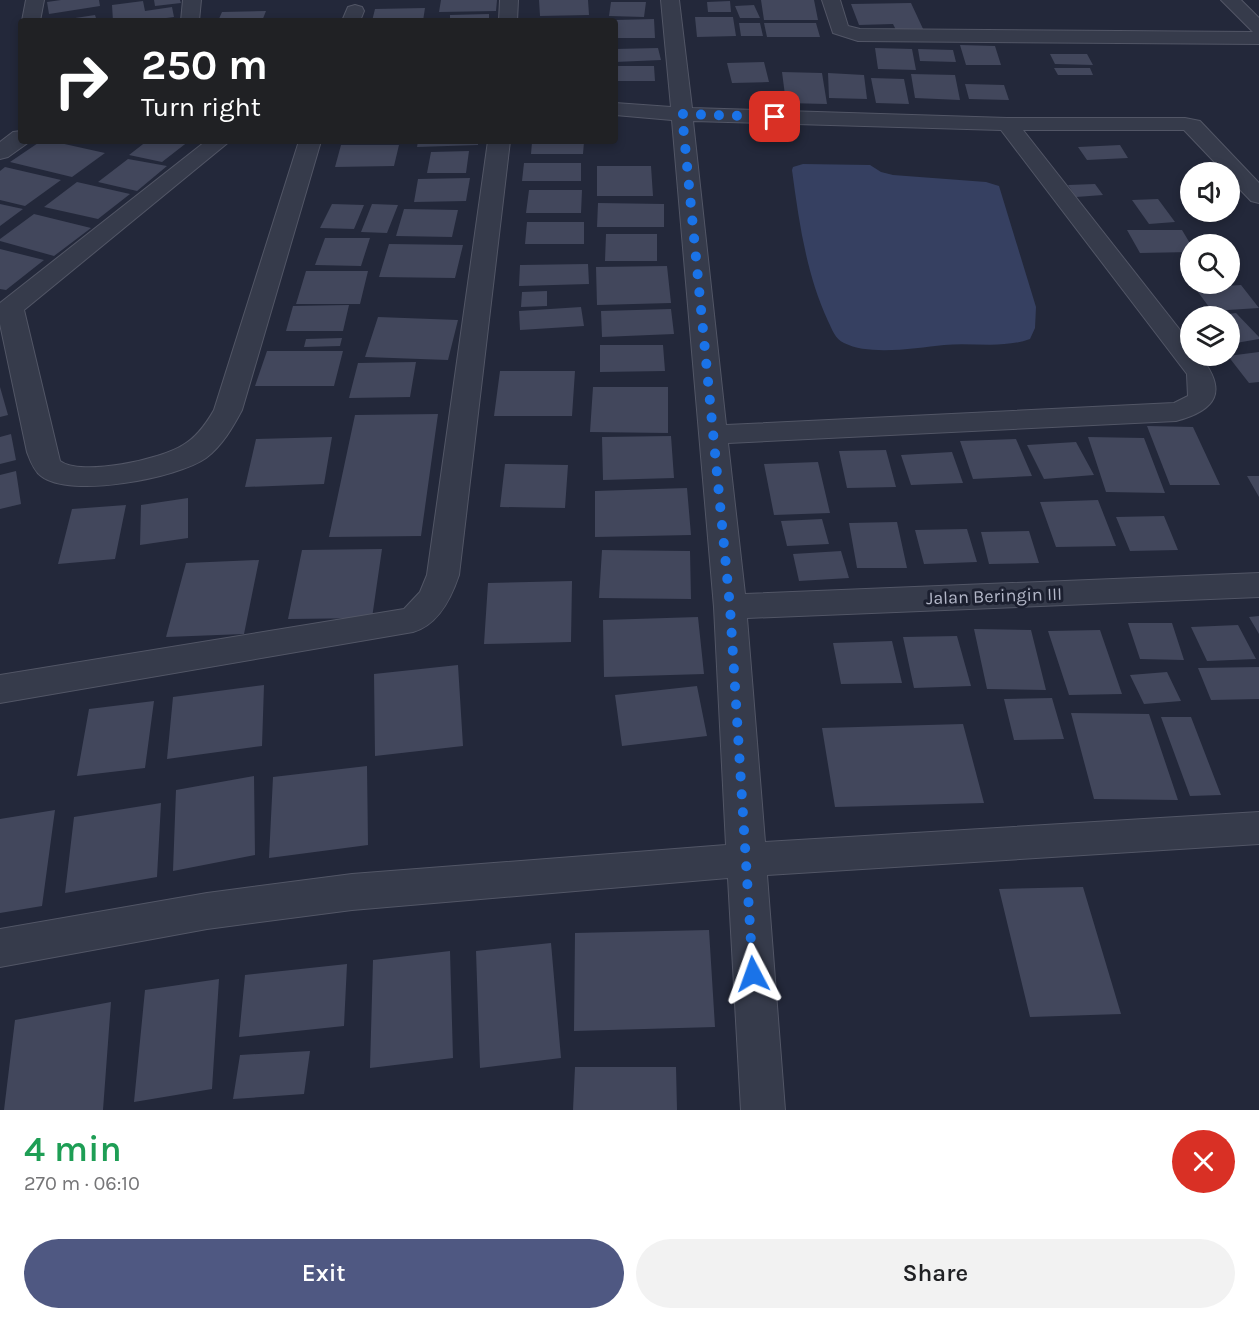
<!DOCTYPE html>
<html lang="en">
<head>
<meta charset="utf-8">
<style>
	body { margin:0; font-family:Karla,sans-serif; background:#f2f2f2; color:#202124; height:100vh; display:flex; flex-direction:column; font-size:22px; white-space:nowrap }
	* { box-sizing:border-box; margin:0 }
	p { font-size:20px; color:#757577 }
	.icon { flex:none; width:33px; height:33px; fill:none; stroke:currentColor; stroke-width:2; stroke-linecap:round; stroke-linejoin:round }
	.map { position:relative; height:1110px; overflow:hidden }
	.side { display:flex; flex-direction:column; background:#fff; flex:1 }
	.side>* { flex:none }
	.banner { position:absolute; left:18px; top:18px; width:600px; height:126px; border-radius:6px; box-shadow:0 3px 9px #0003; background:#202124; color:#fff; overflow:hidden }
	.controls { position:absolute; left:1180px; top:162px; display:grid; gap:12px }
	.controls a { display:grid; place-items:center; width:60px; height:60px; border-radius:50%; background:#fff; box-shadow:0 3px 9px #0003; font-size:30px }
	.pin { position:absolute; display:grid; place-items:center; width:51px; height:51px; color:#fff; margin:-26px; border-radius:12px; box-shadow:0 3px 9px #0006 }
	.me { position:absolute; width:66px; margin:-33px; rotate:356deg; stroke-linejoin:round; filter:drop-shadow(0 0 4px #0008) }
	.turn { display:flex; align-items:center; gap:21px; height:126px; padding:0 24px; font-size:27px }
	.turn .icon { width:78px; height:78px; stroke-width:2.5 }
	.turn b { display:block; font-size:42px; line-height:51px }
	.round { display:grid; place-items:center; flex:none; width:63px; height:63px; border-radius:32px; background:#f2f2f2 }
	.headline { display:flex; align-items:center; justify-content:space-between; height:102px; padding:0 24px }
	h1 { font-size:36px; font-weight:600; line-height:45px; color:#1e9e55 }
	.cta { display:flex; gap:12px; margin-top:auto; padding:12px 24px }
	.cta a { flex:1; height:69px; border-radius:36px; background:#4f5882; color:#fff; font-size:24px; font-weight:600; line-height:69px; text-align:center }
	.cta a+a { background:#f2f2f2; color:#202124 }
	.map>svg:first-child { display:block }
	.water { fill:#364061 }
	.building { fill:#42475c }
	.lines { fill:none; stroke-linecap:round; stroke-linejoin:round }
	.street-casing { stroke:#525666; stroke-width:2 }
	.street { fill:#363b4b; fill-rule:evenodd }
	.route { stroke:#1a73e8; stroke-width:10; stroke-dasharray:0 18 }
	.labels { text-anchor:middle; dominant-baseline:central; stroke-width:6; stroke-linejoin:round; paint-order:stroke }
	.street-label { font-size:18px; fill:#b2b6c7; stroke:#1c2030 }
</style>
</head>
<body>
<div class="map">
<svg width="1259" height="1110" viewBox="0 0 1259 1110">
	<rect width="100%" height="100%" fill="#23283a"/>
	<path class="water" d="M803 164 870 165 881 172 893 175 986 182 999 186 1036 307 1035 328 1030 339C1003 349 972 342 944 345 915 348 870 356 844 343 835 339 832 329 828 321 806 273 799 222 792 170L793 167Z"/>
	<path class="building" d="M61 0H99L100 6 49 14 47 2Z
		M154 0H180L181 3 155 6Z
		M441 0H497L496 11 439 12Z
		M539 0H588L589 15 540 16Z
		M761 0H814L818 20H764Z
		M143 1 145 11 172 7 174 17 144 21H113L112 5Z
		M730 1 731 12H708L707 2Z
		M611 2H646L644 17 609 16Z
		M911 3 924 31 897 32 893 24 859 25 851 4Z
		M754 5 760 18H740L735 6Z
		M425 8 423 21H372L375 9Z
		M266 11 262 21H218L222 12Z
		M489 14V21H450V15Z
		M95 15 97 21H63L62 20Z
		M695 17H733L736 36 697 37Z
		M284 18H339L338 21H282Z
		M654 19 655 38H615V20Z
		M739 23H760L763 36H741Z
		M764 23H816L820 37H767Z
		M960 45 995 46 1001 65H966Z
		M658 48 661 60 615 62V49Z
		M875 48 912 49 916 70 878 69Z
		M918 49 953 50 956 62 920 61Z
		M1050 54H1087L1093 65 1055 64Z
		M764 62 769 82 732 83 727 63Z
		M615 66H654L655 81H615Z
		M1054 68H1090L1093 75H1058Z
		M782 72 822 73 827 104 786 103Z
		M828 73 864 75 867 99 829 98Z
		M911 74 955 75 960 100 915 98Z
		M871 78 904 79 909 104 876 103Z
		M965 84 1004 85 1009 100 969 99Z
		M41 141H51L105 153 72 177 10 162Z
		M147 141H189L162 162 129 155Z
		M418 141H478V145L417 147Z
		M532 142H584L583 154H531Z
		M341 145H399L394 166 335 167Z
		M1120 145 1128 158 1087 160 1078 147Z
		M469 151 466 173H427L431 152Z
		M128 159 167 166 137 191 98 182Z
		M524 163H581V181H522Z
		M597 166H651L653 196H597Z
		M5 167 61 180 25 206 0 200V171Z
		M470 178 466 201 414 202 418 179Z
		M77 182 130 194 98 219 44 207Z
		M1095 184 1103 195 1076 197 1068 185Z
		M529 190H582L581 213H526Z
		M1158 199 1175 222 1149 224 1132 200Z
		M598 203 664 204V227H597Z
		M0 204 23 209 0 226Z
		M332 204 364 205 354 229 320 228Z
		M372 204 398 205 387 233 361 232Z
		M404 209 458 210 452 237 396 236Z
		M34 214 91 228 54 256 0 241V239Z
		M527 222H584V244H525Z
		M1127 230H1182L1191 245V252L1140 253Z
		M606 234H657V261H605Z
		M325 238H370L361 266 315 265Z
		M389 244 463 245 455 278 379 277Z
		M0 249 44 260 6 290 0 289Z
		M588 264 589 284 519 286 520 265Z
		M667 266 671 303 597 305 596 267Z
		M306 271H368L360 304H296Z
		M1241 285 1259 308 1212 311 1195 288Z
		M547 291V306L521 307 522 292Z
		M349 305 343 331H286L293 306Z
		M581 307 584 326 520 330 519 311Z
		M671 309 674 334 602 337 601 311Z
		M1236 313 1259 337V339L1230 344V316L1220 315Z
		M378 317 458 320 448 360 365 357Z
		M342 338 340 346 304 347 306 339Z
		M600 345H663L665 371 600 372Z
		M267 351H343L334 386H255Z
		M1259 352V382L1249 383 1228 356Z
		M416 362 410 397 349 398 358 363Z
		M500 371H575L572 416H494Z
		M0 387 8 415 0 417Z
		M593 387H668V433L590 432Z
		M438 414 421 536 329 537 355 415Z
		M1147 426 1193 427 1220 485H1170Z
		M11 434 16 460 0 464V437Z
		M671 436 674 478 603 480 602 437Z
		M332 437 324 484 245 487 256 439Z
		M1088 437 1144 438 1165 493 1106 492Z
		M1016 439 1032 476 973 479 960 441Z
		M1076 442 1094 475 1044 479 1027 445Z
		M886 450 896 487 847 488 839 451Z
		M952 452 963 483 911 485 901 455Z
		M818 462 830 513 774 515 764 464Z
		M505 464 568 465 565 508 500 507Z
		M16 471 21 504 0 509V475Z
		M1247 476H1259V497Z
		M687 488 691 535 595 537V491Z
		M188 498V538L140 545 141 505Z
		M1098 500 1116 546 1056 547 1040 502Z
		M126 505 115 559 58 564 72 509Z
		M1164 516 1178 550 1130 551 1116 517Z
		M822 519 829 544 787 546 781 521Z
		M897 522 907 568H857L849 523Z
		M967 529 977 562 924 564 915 530Z
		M1029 531 1039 563 989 564 981 532Z
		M382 549 372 618 288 619 302 550Z
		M602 550 690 551 691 599 599 598Z
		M841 551 849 578 799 581 793 554Z
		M259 560 244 634 166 637 186 563Z
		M572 581 571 642 484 644 488 583Z
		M1259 616V634L1249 617Z
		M698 617 704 674 604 677 603 620Z
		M1128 623H1172L1184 660 1140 659Z
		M1238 625 1256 659 1207 661 1191 627Z
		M974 629 1031 630 1046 690 987 689Z
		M1100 630 1122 694 1069 695 1048 631Z
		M957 636 971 686 914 688 903 637Z
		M892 641 902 683 841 684 833 643Z
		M458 665 463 746 375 756 374 674Z
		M1259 667V699L1211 700 1198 668Z
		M1167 672 1181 701 1144 704 1130 675Z
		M264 685 262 746 167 759 173 697Z
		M697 686 707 736 622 746 615 695Z
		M1052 698 1064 739 1014 740 1004 699Z
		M154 701 145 768 77 776 89 709Z
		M1071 713 1149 714 1178 800 1094 799Z
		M1161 717H1191L1221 795 1190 796Z
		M963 724 984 803 835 807 822 728Z
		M367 766 368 845 269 858 273 777Z
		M254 776 255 855 173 871 176 790Z
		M161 803 157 877 65 893 74 817Z
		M55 810 42 906 0 913V819Z
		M1083 887 1121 1014 1030 1017 999 889Z
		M709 930 715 1027 574 1031 575 933Z
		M551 943 561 1058 480 1068 476 951Z
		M450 951 453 1058 370 1068 373 960Z
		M347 964 344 1026 239 1037 245 975Z
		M219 979 212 1089 134 1102 145 990Z
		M111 1002 103 1110H4L15 1020Z
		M310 1051 304 1094 233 1099 240 1055Z
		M575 1067H676L677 1110H573Z"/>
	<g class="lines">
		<g class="street-casing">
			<path id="street" d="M26 0H44L40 21H22Z
				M183 0H201L199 21H181Z
				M500 0H518L517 21H499Z
				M661 0H679L692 108 1007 118H1185L1200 121 1259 183V203L1251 201 1230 179V172H1224L1184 130H1023L1191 344V356H1200C1228 391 1217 410 1176 421L728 443 745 594 1259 573V597L747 618 765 842 1259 812V844L767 875 785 1110H741L728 878 352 910 207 929 0 967V929L207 893 352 874 726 845 714 607 672 120 615 115V103L671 107ZM693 121 1001 130 1187 374 1188 396 1174 403 726 425Z
				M822 0H840L848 26 860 29 1253 32 1221 0H1241L1259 18V44L858 41 833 33Z
				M355 5 362 7 364 11 360 21H342L348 7Z
				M21 131V141L29 142 8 157 0 159V142L13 132Z
				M206 141H230L24 310 60 461C81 477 162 459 183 445 197 437 206 424 214 410L299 141H321L242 410C233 427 222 446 206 458 178 478 70 499 41 476 34 471 30 460 27 452L0 324V303Z
				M488 141H510L459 575C451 599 438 625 413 632L0 703V675L404 609 420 592 427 575Z"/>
		</g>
		<use href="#street" class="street"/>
	</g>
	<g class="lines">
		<path class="route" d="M753 974 730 607 682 114 775 117"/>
	</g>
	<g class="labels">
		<g class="street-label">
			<text transform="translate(994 596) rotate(-2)">Jalan Beringin III</text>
		</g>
	</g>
</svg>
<div class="controls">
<a><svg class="icon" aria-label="sound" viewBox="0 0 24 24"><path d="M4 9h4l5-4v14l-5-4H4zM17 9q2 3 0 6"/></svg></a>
<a><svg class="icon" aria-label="search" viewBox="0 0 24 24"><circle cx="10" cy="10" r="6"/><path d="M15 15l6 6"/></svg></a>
<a><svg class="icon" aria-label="layers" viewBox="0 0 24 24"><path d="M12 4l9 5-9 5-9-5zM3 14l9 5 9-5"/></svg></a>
</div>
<div class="pin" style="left:775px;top:117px;background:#d93025"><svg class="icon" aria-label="arrive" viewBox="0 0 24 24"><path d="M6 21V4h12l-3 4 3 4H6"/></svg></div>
<svg class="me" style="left:753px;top:974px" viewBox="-20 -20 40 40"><path d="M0-17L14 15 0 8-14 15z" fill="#1a73e8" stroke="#fff" stroke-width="4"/></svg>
<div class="banner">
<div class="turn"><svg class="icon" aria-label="right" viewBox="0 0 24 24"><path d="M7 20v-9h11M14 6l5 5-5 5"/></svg><div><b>250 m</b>Turn right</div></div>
</div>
</div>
<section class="side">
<div class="headline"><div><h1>4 min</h1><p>270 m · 06:10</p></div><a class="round" style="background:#d93025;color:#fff"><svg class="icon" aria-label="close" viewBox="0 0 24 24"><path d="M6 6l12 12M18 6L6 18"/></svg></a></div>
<div class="cta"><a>Exit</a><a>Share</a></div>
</section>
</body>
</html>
